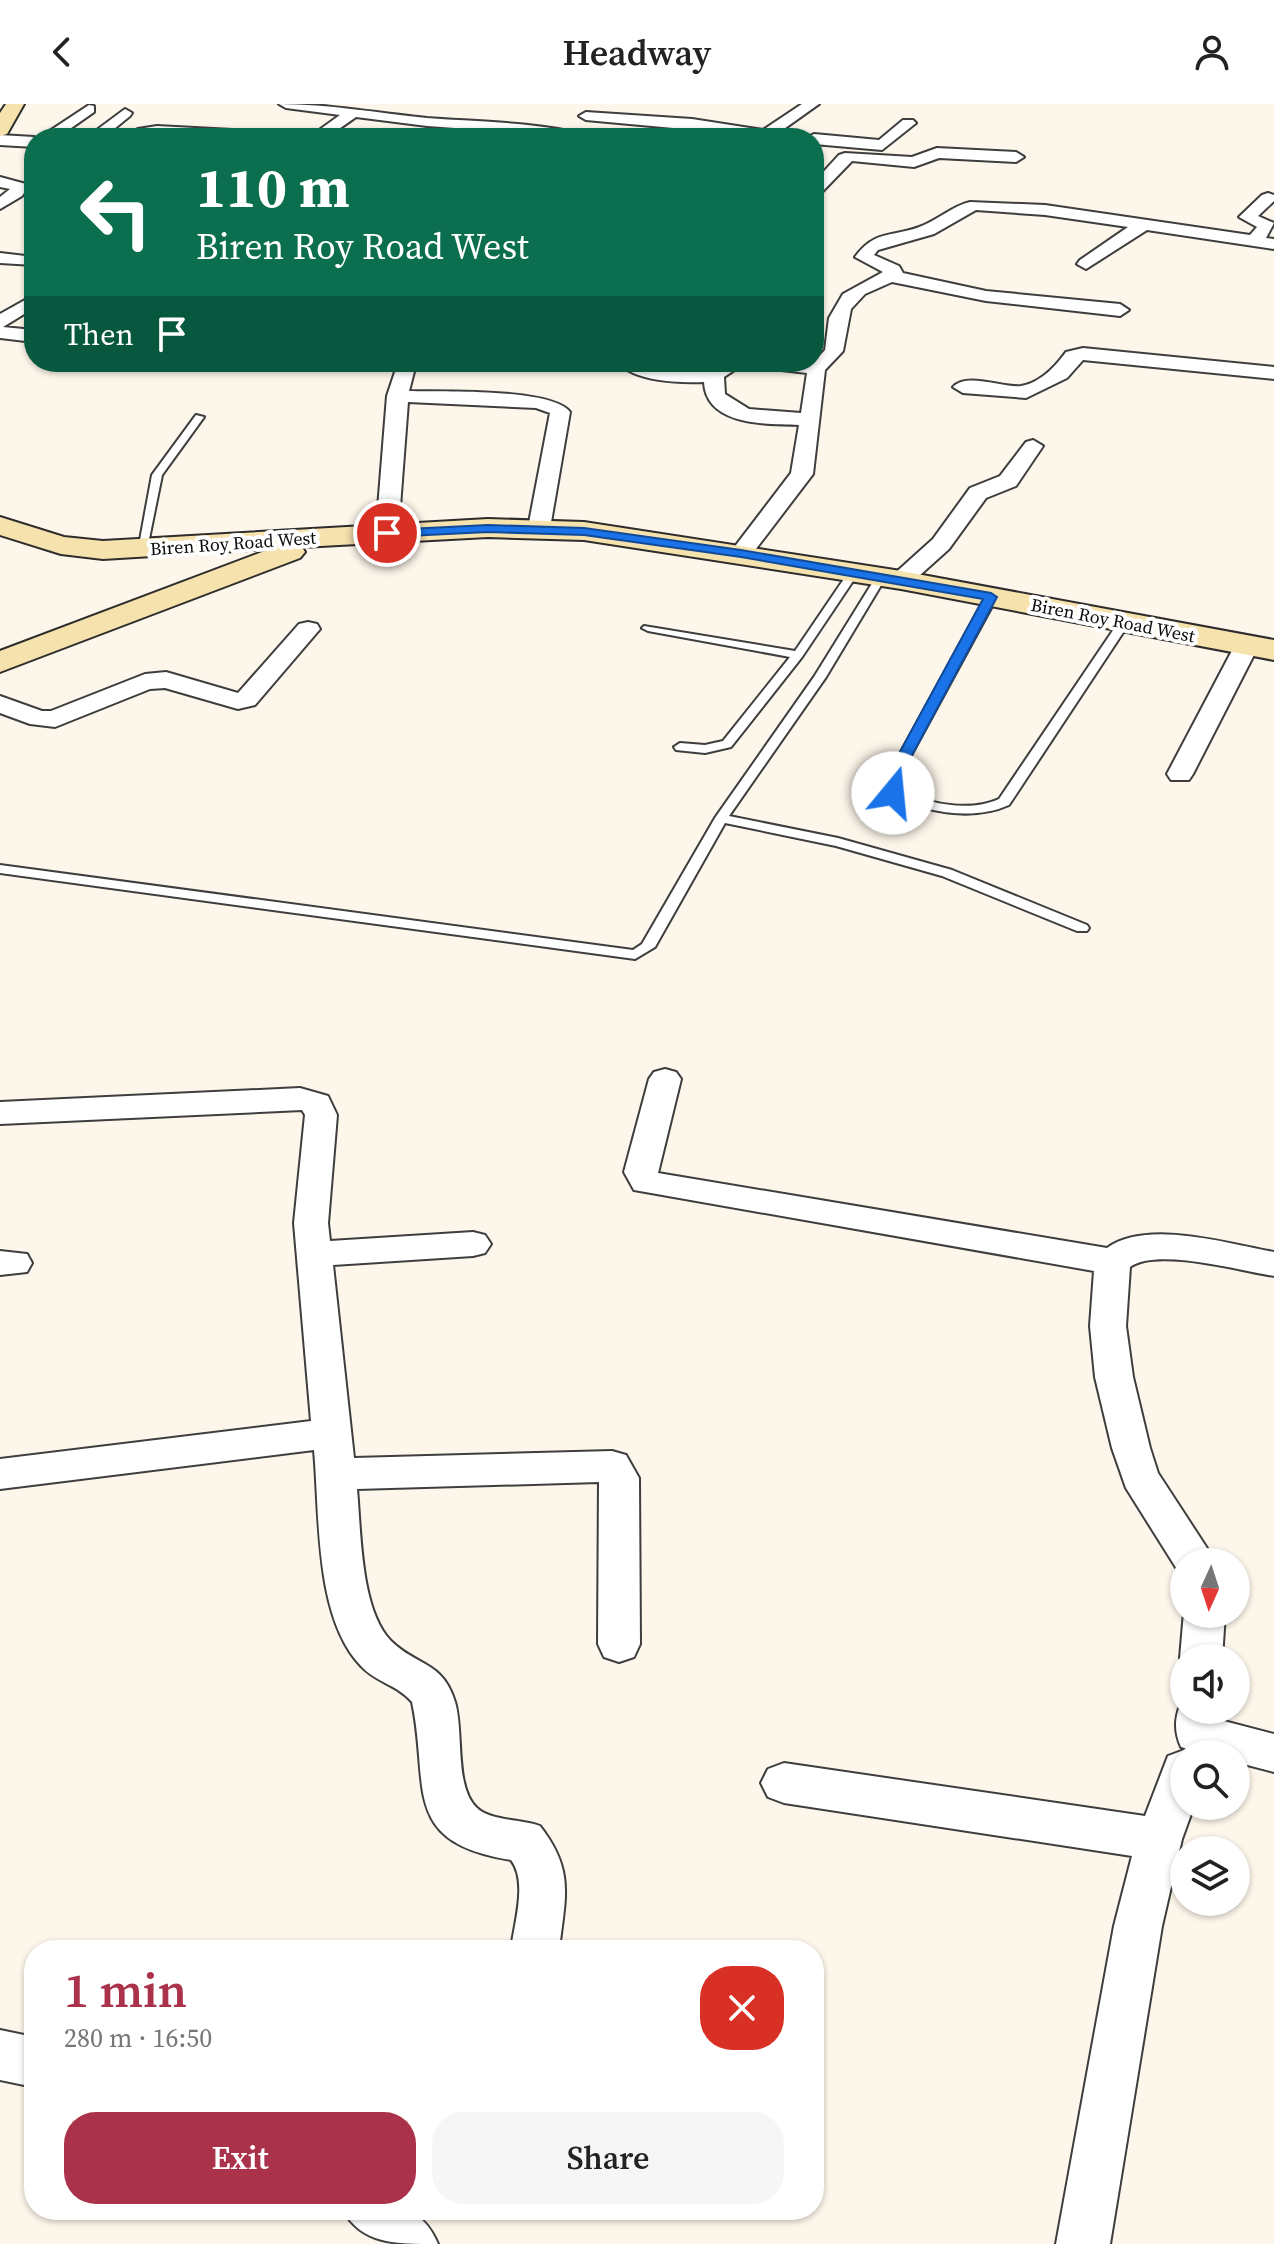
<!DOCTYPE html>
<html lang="en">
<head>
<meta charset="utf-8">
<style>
	body { margin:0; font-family:"Source Serif 4",serif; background:#f6f6f6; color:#222; height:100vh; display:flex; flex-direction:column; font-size:30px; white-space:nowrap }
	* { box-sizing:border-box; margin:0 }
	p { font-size:26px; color:#767676 }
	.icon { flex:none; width:44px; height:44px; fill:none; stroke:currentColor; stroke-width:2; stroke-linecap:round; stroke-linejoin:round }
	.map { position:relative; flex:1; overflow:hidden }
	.panel { position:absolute; left:24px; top:1836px; width:800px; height:280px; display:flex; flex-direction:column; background:#fff; border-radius:32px; box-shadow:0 2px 6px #0004 }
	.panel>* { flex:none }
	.guide { position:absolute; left:24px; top:24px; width:800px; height:244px; border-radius:32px; box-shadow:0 2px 6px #0004; background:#0b6e4f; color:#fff; overflow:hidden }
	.needle { width:52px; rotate:183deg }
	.controls { position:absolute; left:1170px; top:1444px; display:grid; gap:16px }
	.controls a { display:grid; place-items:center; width:80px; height:80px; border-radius:50%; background:#fff; box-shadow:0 2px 6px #0004; font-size:40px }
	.pin { position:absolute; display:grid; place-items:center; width:68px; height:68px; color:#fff; margin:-34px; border:4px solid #fff; border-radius:50%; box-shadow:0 2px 8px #0007 }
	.me { position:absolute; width:88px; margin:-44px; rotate:17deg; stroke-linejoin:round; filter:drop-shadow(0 0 6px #0008) }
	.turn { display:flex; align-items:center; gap:28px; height:168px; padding:0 40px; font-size:36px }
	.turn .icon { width:104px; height:104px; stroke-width:2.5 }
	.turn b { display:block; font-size:56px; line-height:68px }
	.then { display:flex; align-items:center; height:76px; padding:0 40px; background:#0003; gap:16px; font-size:30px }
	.round { display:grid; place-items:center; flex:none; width:84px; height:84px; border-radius:32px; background:#f6f6f6 }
	.headline { display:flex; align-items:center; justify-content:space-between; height:136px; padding:0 40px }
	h1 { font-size:48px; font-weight:600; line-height:60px; color:#ab324b }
	.cta { display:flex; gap:16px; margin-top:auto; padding:16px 40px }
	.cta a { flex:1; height:92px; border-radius:32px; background:#ab324b; color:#fff; font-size:32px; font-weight:600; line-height:92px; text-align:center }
	.cta a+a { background:#f6f6f6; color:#222 }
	header { display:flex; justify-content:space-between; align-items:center; height:104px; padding:0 40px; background:#fff; font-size:36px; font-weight:600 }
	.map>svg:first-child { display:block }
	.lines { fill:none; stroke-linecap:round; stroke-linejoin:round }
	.lane-casing { stroke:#3e3e3e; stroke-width:4 }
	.street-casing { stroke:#3e3e3e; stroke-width:4 }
	.secondary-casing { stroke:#2d2d2d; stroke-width:4 }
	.lane { fill:#fff; fill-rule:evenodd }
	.street { fill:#fff; fill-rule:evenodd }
	.secondary { fill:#f6e2ac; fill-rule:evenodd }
	.route { fill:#1a73e8; stroke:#114b97; stroke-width:2 }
	.labels { text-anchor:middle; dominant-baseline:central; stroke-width:8; stroke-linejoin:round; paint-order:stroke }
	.far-street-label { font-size:18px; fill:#0b0b0b; stroke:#fff }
</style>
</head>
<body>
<header><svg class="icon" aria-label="back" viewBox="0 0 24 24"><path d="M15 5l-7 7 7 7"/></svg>Headway<svg class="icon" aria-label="person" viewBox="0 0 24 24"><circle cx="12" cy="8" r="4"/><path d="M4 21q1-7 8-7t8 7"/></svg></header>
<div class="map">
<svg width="1274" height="2140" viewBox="0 0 1274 2140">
	<rect width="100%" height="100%" fill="#fdf6ea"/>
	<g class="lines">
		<g class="lane-casing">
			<path id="lane" d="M196 311 204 313 162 371 147 445 138 447 152 371Z
				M850 466 859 468 802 553 731 643 705 649 676 646 674 643 680 639 705 641 723 637 790 553 648 527 642 524 644 522 795 547Z
				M881 470 886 473 826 573 729 712 838 734 952 766 1087 821 1089 824 1087 827H1077L942 772 836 742 725 719 655 843 635 855 0 769V761L633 846 642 840 715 714 814 573 876 473Z
				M987 491 997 493 896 679 899 687C929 699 968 709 999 695L1120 516 1130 518 1009 701C971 718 925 707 888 692L884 679Z"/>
		</g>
		<g class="street-casing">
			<path id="street" d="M279 0C329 0 377 9 427 14 481 18 534 18 587 31L590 34 427 22 356 13 326 34H308L340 11 286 4Z
				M802 0H819L781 27 808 33 814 30 879 36 903 16H913L916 19 882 46 814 40V34L725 31 695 34 706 27 586 16 579 12 586 8 692 15 763 26Z
				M89 1 94 2V8L57 34H39Z
				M125 5 132 9 130 12 103 34H86Z
				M157 22 286 29 294 34 157 32 124 34 138 25Z
				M0 31 34 33 36 34 34 43 0 41Z
				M937 44 1016 48 1024 53 1016 58 939 54 914 63 852 57 820 90 814 92V78L839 51 845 49 912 53Z
				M0 73 26 80 28 83 22 92 0 105V93L10 85 0 83Z
				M1268 89 1274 91V97L1258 112 1274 119 1266 134 1274 135V145L1147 126 1086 165 1077 160 1080 156 1128 123 1045 111 976 106 934 130 878 146 874 151 899 162 903 169 986 187 1120 200 1129 206 1120 212 986 197 892 178 865 190 851 205 843 247 825 266 813 370 749 454H733L730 449 791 369 799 321C766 320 706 322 704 278 680 279 635 278 617 258 648 258 694 277 720 258H814L825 246 829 214 843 190 883 168 855 153C876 124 895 134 924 121 940 114 953 102 970 98L1045 101 1250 131 1257 123 1239 113 1262 91ZM764 264 807 269 801 309 749 305 725 290 724 273 736 265Z
				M0 149 34 153V161L0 159Z
				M34 191V204L3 223 34 226V238L0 234V210Z
				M1083 244 1274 263V275L1083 256 1067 274 1026 294 963 289 953 283C967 268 1002 284 1021 282 1040 279 1056 262 1066 248Z
				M499 258 489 264H415L409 287C442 288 552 284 570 308L550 424 539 431 528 424 550 309 536 304 408 298 398 429 387 436 379 434 376 429 387 292 398 259Z
				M1033 336 1043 342 1016 382 986 394 949 445 909 481H893L889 476 893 471 933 435 970 384 1000 372 1026 338Z
				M308 518 317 520 320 525 255 601 238 605 165 584 150 585 55 623 30 620 0 609V592L42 607H51L145 570 166 568 238 589 299 520Z
				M1247 534 1256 536 1259 541 1193 670 1189 676H1171L1167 670 1235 541 1238 536Z
				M665 965 676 968 681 975 658 1069 1107 1144C1147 1115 1228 1140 1274 1148V1172C1241 1167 1157 1143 1130 1163L1126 1222 1133 1273 1150 1344 1158 1369 1216 1458H1184V1471L1180 1470 1126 1384 1112 1344 1095 1273 1090 1222 1094 1167 634 1086 624 1068 649 975 654 968Z
				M300 984 328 992 337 1011 328 1119 330 1137 473 1128 485 1131 491 1140 485 1149 473 1152 333 1161 354 1354 612 1347 626 1351 639 1374 640 1540 634 1553 619 1558 604 1553 598 1540 599 1378 357 1385C361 1427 360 1505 391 1537 416 1562 443 1557 455 1598 464 1627 454 1683 477 1704 490 1717 522 1715 540 1722 575 1767 565 1793 559 1846H511C514 1819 528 1778 511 1756 399 1738 430 1682 412 1598 398 1581 375 1578 361 1562 314 1513 320 1410 314 1346L0 1385V1355L311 1317 294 1119 305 1011 302 1006 0 1020V998Z
				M0 1147 27 1150 32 1159 27 1168 0 1171Z
				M1184 1508 1225 1510 1222 1554H1184V1563L1180 1554Z
				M1184 1593V1606H1221L1220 1616 1274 1630V1668L1236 1658V1650H1204L1181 1643C1173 1625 1175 1610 1184 1593Z
				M1184 1646 1194 1650H1184V1702H1194L1182 1735 1162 1822 1110 2140H1056L1114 1822 1132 1752 784 1699 768 1693 761 1679 768 1665 784 1659 1145 1712 1168 1652Z
				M0 1926 34 1933V1983L0 1976Z
				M343 2106C386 2106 418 2093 438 2140 394 2140 362 2140 343 2106Z"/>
		</g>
		<g class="secondary-casing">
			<path id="secondary" d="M6 0H24L7 30 0 32V9Z
				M0 413 64 433 103 437 488 415 584 418 901 467 1274 536V556L901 485 584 436 488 433 302 443 305 448 300 454 0 568V547L270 445 103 455 61 450 0 431Z"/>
		</g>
		<use href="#lane" class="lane"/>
		<use href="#street" class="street"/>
		<use href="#secondary" class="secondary"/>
	</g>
	<path class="route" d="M488 421 584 424 741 446 991 489 997 493 897 679 900 689 893 693 888 692 883 679 983 495 741 453 584 431 488 428 387 433 381 429 387 426Z"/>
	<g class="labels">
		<g class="far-street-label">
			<text transform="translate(233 439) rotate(-4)">Biren Roy Road West</text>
			<text transform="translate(1113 516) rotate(11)">Biren Roy Road West</text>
		</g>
	</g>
</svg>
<div class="controls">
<a><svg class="needle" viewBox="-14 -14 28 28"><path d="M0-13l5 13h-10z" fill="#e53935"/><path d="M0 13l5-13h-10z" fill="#767676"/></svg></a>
<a><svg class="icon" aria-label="sound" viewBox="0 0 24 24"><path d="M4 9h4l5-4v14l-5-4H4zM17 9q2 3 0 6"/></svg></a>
<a><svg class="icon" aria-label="search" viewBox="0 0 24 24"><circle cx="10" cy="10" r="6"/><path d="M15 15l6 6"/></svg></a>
<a><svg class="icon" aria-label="layers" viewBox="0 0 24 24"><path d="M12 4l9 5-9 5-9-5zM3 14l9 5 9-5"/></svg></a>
</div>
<div class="pin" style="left:387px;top:429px;background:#d93025"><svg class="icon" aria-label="arrive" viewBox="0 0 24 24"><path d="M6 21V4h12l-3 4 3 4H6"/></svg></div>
<svg class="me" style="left:893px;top:689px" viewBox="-20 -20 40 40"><circle r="19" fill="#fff"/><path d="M0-13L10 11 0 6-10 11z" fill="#1a73e8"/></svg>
<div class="guide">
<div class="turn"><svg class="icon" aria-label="left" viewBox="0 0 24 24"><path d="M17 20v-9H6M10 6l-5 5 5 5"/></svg><div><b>110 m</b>Biren Roy Road West</div></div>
<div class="then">Then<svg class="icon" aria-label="arrive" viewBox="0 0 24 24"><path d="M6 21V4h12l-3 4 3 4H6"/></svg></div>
</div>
<section class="panel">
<div class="headline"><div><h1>1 min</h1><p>280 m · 16:50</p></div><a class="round" style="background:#d93025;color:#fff"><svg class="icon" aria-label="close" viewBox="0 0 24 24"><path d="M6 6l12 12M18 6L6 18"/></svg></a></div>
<div class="cta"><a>Exit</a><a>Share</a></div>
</section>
</div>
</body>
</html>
